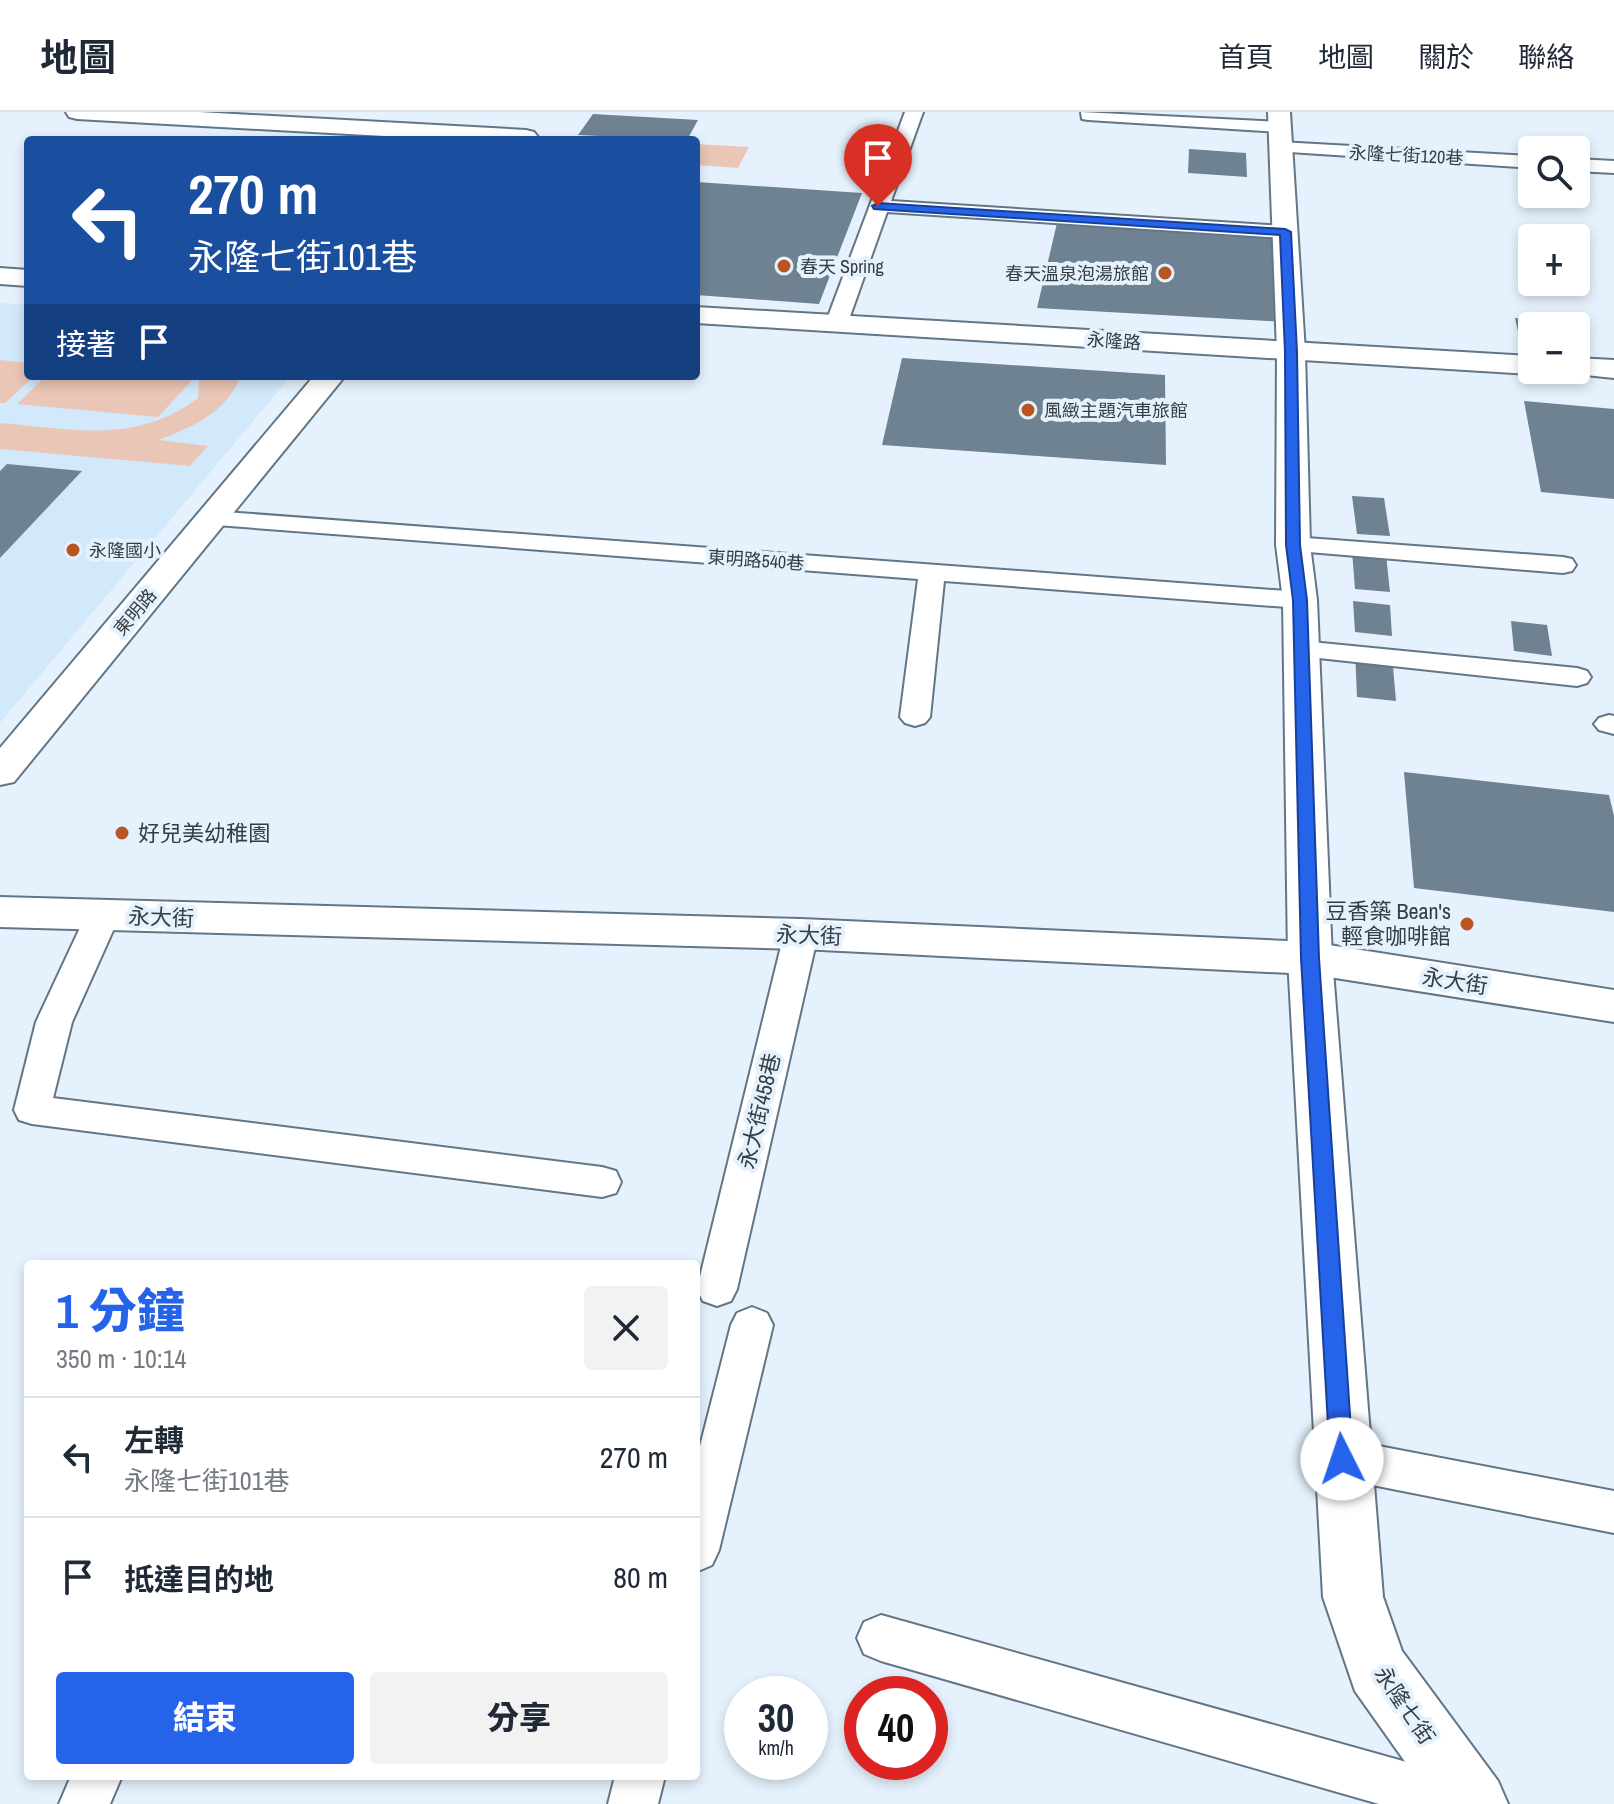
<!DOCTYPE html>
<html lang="zh-TW">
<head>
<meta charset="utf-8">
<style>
	body { margin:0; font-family:"Archivo Narrow","Noto Sans TC",sans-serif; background:#f2f2f3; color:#1f2937; height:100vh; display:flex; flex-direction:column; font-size:30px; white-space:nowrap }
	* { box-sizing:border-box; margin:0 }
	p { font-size:26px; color:#747a83 }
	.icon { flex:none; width:44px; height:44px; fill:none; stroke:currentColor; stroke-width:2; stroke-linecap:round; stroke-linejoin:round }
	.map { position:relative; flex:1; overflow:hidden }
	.details { position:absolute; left:24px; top:1148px; width:676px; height:520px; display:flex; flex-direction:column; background:#fff; border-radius:8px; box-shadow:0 4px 12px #0003 }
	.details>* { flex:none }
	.guide { position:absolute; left:24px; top:24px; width:676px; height:244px; border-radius:8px; box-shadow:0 4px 12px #0003; background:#1a4fa0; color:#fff; overflow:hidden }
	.tools { position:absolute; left:1518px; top:24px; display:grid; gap:16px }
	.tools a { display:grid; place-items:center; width:72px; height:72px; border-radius:8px; background:#fff; box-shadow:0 4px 12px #0003; font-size:40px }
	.speed { position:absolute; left:724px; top:1564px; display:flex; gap:16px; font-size:40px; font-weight:700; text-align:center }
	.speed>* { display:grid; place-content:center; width:104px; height:104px; border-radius:50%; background:#fff; box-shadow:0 4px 12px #0003; line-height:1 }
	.speed small { font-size:20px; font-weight:400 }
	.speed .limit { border:12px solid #d22; background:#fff; color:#111 }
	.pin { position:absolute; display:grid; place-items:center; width:68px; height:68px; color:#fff; margin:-82px -34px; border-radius:50% 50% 50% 0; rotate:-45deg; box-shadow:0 0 8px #0007 }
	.pin .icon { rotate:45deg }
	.me { position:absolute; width:88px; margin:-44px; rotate:356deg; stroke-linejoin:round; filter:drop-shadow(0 0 6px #0008) }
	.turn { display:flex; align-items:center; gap:28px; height:168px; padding:0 32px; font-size:36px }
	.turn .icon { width:104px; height:104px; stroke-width:2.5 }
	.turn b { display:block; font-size:56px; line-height:68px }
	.then { display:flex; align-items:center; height:76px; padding:0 32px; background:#0003; gap:16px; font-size:30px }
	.round { display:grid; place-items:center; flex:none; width:84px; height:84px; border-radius:8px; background:#f2f2f3 }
	.head { display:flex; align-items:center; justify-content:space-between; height:136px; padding:0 32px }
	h1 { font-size:48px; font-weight:800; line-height:60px; color:#2563eb }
	.primary-button { display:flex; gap:16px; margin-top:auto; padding:16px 32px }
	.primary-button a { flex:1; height:92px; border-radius:8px; background:#2563eb; color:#fff; font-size:32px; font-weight:800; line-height:92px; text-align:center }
	.primary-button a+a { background:#f2f2f3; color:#1f2937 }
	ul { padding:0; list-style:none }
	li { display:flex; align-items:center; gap:24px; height:120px; padding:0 32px; border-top:2px solid #e0e1e3 }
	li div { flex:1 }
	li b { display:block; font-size:30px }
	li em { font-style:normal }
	header { display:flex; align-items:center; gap:48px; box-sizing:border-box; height:112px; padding:0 40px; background:#fff; border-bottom:2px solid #e0e1e3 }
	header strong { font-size:38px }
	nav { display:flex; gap:44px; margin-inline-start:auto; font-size:28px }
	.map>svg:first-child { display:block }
	.built { fill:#d2e9fc }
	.green { fill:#eac6b7 }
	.building { fill:#6e8292 }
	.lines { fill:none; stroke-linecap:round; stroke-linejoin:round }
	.service-casing { stroke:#627686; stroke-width:4 }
	.minor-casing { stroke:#627686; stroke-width:4 }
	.tertiary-casing { stroke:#627686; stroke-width:4 }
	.service { fill:#fff; fill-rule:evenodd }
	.minor { fill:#fff; fill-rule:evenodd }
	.tertiary { fill:#fff; fill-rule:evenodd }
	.route { fill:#2563eb; stroke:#184099; stroke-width:2 }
	.poi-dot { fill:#b95423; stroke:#e5f2fd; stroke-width:3 }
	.labels { text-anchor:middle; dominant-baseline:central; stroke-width:8; stroke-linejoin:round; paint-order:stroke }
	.far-street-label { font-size:18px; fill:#343d44; stroke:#e5f2fd }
	.far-poi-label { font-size:18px; fill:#343d44; stroke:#e5f2fd; text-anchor:start }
	.poi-label { font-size:22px; fill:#343d44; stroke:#e5f2fd; text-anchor:start }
	.street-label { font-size:22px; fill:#343d44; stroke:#e5f2fd }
</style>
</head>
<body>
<header>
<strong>地圖</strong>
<nav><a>首頁</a><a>地圖</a><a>關於</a><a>聯絡</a></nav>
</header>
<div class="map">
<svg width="1614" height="1692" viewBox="0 0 1614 1692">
	<rect width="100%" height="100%" fill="#e5f2fd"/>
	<path class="built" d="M0 191 28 193V264H291L0 611Z"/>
	<path class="green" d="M696 32 749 35 738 56 696 53Z
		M0 248 28 251V264H34L5 291H0Z
		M46 264H173L194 266 158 305 17 292Z
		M199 264H236L238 270C222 303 191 315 159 328L208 334 190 354 0 337V311C71 317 136 333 198 286Z"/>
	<path class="building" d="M593 2 698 8 687 28 578 23Z
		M1189 37 1246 41 1247 65 1188 61Z
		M696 70 862 81 819 192 696 183Z
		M1057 111 1284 125 1286 210 1037 196Z
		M1515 206 1538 207 1540 214H1532V225L1519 224Z
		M902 246 1165 263 1166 353 882 333Z
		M1524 289 1614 297V387L1541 380Z
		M7 352 82 359 0 446V359Z
		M1352 384 1384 386 1390 424 1357 422Z
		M1352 439 1386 443 1390 480 1355 477Z
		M1353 489 1390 493 1392 524 1355 520Z
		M1511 509 1547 513 1552 544 1514 539Z
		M1355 539 1392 543 1396 589 1357 585Z
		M1404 660 1609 683 1614 704V800L1414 776Z"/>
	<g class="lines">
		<g class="service-casing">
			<path id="service" d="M905 0H923L891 89 1285 114 1295 120 1285 126 887 100 848 210 837 216 829 215 826 210Z
				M1081 0 1280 10 1289 15 1280 20 1088 8 1082 7Z
				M1280 30 1532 44V56L1274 39 1271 35 1274 31Z
				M1576 47 1614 49V61L1576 59Z
				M212 399 1300 480 1310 482 1313 488 1310 494 1300 496 944 469 930 605 925 611 915 614 905 611 900 605 918 467 203 412 199 407 203 402Z
				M1293 425 1563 445 1572 447 1576 453 1572 459 1563 461 1284 438 1280 433 1284 428Z
				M1301 529 1577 556 1587 559 1591 565 1587 571 1577 574 1291 543 1287 537 1291 531Z
				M1609 603 1614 604V622L1599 618 1594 612 1599 606Z
				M103 792 115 795 120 803 72 910 53 986 602 1055 616 1059 621 1070 616 1081 602 1085 32 1012 19 1008 14 998 36 910 86 803 91 795Z
				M801 810 813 814 818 822 737 1177 731 1189 717 1194 703 1189 697 1177 784 822 789 814Z
				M752 1195 767 1201 773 1213 719 1438 712 1453 696 1460V1350L731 1213 737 1201Z
				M1342 1327 1614 1379V1421L1342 1367 1327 1361 1320 1347 1327 1333Z
				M881 1503 1467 1667 1485 1674 1492 1692H1379L881 1549 864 1542 857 1526 864 1510Z
				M71 1664H122L110 1692H59Z
				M615 1664H665L658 1692H608Z"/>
		</g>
		<g class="minor-casing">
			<path id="minor" d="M66 0H199L526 18 534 20 538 25 536 28H456L77 7 69 5Z
				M0 156 28 158V174L0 172Z
				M696 195 1532 244V258H1543L1532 262 696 211Z
				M1576 246 1614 248V266L1566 261 1564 258H1576Z
				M314 264H345L14 670 0 673V636Z
				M0 785 801 807 1310 830 1614 878V910L1310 862 801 837 0 815Z"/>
		</g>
		<g class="tertiary-casing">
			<path id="tertiary" d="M1268 0H1290L1305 240 1310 433 1317 488 1332 846 1383 1485 1402 1539 1498 1669 1508 1692H1435L1355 1579 1323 1485 1288 846 1283 488 1276 433 1277 240Z"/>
		</g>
		<use href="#service" class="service"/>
		<use href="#minor" class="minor"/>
		<use href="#tertiary" class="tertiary"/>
	</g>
	<path class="route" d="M878 91 1285 117 1291 120 1297 240 1300 433 1307 488 1319 846 1353 1347 1350 1355 1342 1358 1333 1355 1330 1347 1301 846 1293 488 1286 433 1285 240 1280 123 874 97 872 94Z"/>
	<g class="poi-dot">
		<circle cx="784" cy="154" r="8"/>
		<circle cx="1165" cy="161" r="8"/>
		<circle cx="1028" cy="298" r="8"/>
		<circle cx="73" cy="438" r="8"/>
		<circle cx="122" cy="721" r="8"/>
		<circle cx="1467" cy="812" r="8"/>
	</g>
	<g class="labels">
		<g class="far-street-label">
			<text transform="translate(1406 43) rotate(3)">永隆七街120巷</text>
			<text transform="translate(1114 229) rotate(4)">永隆路</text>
			<text transform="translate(756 448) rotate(4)">東明路540巷</text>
			<text transform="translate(135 500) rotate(-50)">東明路</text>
		</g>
		<g class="far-poi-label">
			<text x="800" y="154">春天 Spring</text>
			<text x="1149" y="161" text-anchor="end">春天溫泉泡湯旅館</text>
			<text x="1044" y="298">風緻主題汽車旅館</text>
			<text x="89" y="438">永隆國小</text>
		</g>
		<g class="poi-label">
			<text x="138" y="721">好兒美幼稚園</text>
			<text x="1451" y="799" text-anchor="end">豆香築 Bean's<tspan x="1451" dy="25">輕食咖啡館</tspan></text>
		</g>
		<g class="street-label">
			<text transform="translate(161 805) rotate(2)">永大街</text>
			<text transform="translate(809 823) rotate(2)">永大街</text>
			<text transform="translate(1455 869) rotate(9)">永大街</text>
			<text transform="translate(759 999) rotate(-77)">永大街458巷</text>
			<text transform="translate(1405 1593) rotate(56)">永隆七街</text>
		</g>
	</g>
</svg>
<div class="tools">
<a><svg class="icon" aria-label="search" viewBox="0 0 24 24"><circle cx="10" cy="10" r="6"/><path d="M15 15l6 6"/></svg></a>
<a>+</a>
<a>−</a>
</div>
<div class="speed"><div>30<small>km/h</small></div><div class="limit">40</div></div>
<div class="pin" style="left:878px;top:94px;background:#d93025"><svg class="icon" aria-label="arrive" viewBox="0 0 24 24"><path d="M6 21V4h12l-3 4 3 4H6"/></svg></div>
<svg class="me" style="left:1342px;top:1347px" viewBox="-20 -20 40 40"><circle r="19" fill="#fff"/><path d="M0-13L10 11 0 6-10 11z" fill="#2563eb"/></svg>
<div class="guide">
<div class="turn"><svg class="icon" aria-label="left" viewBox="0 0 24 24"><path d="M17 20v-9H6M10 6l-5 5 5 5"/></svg><div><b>270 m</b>永隆七街101巷</div></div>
<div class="then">接著<svg class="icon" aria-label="arrive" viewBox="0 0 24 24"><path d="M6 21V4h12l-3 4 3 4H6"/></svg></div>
</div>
<section class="details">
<div class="head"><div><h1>1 分鐘</h1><p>350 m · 10:14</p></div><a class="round"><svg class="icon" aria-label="close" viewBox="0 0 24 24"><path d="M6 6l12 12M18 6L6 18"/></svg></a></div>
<ul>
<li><svg class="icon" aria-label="left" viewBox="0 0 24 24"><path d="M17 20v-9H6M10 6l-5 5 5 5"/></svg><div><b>左轉</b><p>永隆七街101巷</p></div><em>270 m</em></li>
<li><svg class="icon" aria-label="arrive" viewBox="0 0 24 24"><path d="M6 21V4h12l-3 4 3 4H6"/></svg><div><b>抵達目的地</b></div><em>80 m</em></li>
</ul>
<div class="primary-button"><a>結束</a><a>分享</a></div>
</section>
</div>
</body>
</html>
